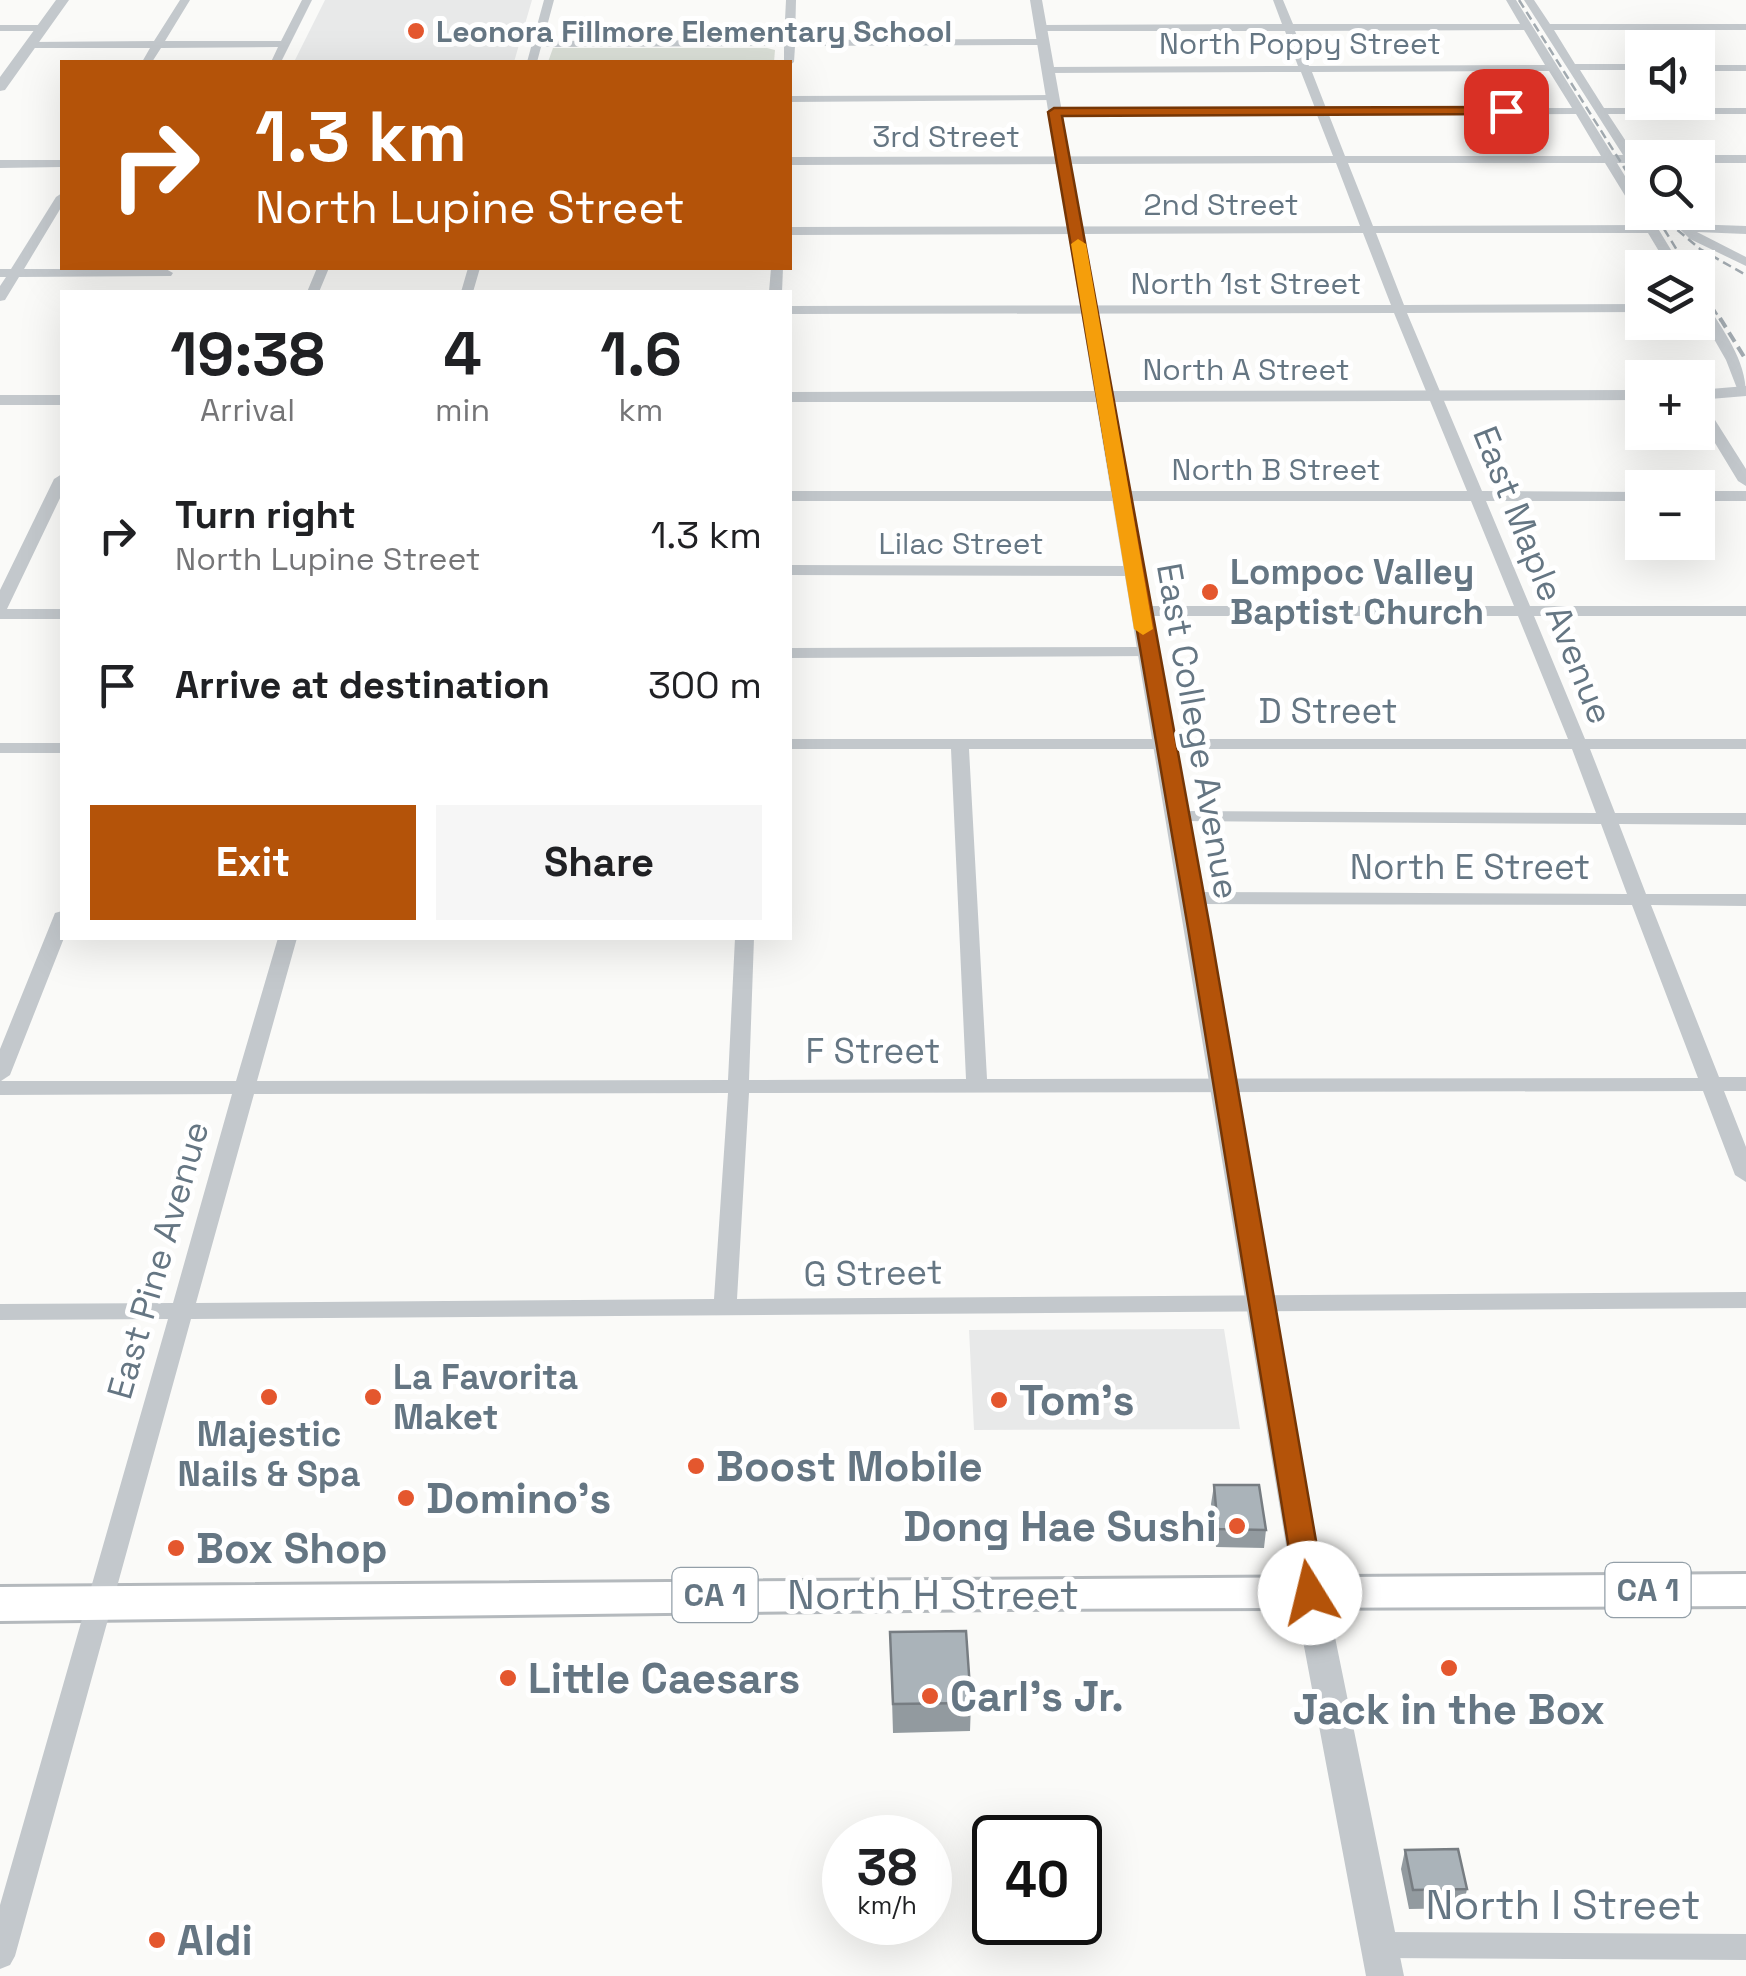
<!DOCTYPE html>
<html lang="en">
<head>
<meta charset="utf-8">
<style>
	body { margin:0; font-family:"Space Grotesk",sans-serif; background:#f6f6f6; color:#202124; height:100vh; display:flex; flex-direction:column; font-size:38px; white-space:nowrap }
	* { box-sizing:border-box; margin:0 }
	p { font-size:32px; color:#757577 }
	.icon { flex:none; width:55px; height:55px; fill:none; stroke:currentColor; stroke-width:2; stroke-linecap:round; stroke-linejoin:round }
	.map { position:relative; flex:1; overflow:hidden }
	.details { position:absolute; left:60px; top:290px; width:732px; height:650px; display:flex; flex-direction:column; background:#fff; border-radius:0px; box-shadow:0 10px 40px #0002 }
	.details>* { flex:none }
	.hud { position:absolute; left:60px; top:60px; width:732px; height:210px; border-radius:0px; box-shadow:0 10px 40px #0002; background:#b45309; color:#fff; overflow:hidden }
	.buttons { position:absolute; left:1625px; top:30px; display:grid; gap:20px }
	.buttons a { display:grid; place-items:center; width:90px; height:90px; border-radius:0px; background:#fff; box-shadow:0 10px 40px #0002; font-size:50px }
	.speed { position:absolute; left:822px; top:1815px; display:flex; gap:20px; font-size:50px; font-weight:700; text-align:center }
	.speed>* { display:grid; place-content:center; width:130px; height:130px; border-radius:50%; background:#fff; box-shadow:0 10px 40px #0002; line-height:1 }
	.speed small { font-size:25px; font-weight:400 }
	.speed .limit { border:5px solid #111; border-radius:15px; background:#fff; color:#111 }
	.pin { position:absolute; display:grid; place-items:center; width:85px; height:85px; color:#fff; margin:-42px; border-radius:20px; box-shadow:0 5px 15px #0006 }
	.me { position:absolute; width:110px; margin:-55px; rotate:351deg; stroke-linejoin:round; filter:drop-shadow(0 0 8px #0008) }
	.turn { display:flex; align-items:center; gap:35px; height:210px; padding:0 30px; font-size:45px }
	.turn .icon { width:130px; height:130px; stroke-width:2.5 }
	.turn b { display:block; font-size:70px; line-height:85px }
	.eta { display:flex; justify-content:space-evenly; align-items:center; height:170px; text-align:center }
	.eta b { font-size:60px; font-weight:700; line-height:70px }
	.cta { display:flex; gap:20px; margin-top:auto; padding:20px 30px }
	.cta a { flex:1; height:115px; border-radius:0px; background:#b45309; color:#fff; font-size:40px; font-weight:700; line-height:115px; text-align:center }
	.cta a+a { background:#f6f6f6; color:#202124 }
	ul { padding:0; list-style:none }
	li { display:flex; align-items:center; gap:30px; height:150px; padding:0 30px }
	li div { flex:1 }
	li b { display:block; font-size:38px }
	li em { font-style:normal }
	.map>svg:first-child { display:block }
	.built { fill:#e8e9e9 }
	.green { fill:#dadfd7 }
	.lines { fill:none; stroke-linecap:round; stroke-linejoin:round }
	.trunk-casing { stroke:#b4b9bd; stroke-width:6 }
	.minor { fill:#c3c8cc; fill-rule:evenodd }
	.tertiary { fill:#c3c8cc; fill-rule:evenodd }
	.trunk { fill:#fff; fill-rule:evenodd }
	.rail-far1 { stroke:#a2aab0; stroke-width:2.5; stroke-dasharray:9 5; stroke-linecap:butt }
	.rail { stroke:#a2aab0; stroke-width:4; stroke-dasharray:11 6; stroke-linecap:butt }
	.wall { fill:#929a9f }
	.building { fill:#aab3b9; stroke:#777d82; stroke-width:2.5 }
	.route { fill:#b45309; stroke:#753606; stroke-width:2.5 }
	.slow { fill:#f59e0b }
	.poi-dot { fill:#e4572e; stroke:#fff; stroke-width:4 }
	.labels { text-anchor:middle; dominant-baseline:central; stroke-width:10; stroke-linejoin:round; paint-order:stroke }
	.far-poi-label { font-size:30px; font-weight:bold; fill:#657683; stroke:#fff; text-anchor:start }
	.far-street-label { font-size:30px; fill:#657683; stroke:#fff }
	.shield { fill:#fff; stroke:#939fa8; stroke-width:2.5 }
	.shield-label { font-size:32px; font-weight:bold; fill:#657683 }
	.poi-label { font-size:35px; font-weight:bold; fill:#657683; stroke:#fff; text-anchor:start }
	.street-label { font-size:35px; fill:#657683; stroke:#fff }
	.near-poi-label { font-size:42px; font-weight:bold; fill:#657683; stroke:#fff; text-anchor:start }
	.near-street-label { font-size:42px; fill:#657683; stroke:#fff }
</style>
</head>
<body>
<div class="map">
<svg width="1746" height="1976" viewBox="0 0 1746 1976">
	<rect width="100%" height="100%" fill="#fafaf8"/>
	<path class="built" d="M325 0H532L514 62H294Z
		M1224 1329 1240 1429 974 1430 969 1330Z"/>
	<path class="green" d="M553 48H767L775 50 774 62H548Z"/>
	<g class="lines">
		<g class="trunk-casing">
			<path id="trunk" d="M1746 1574V1606L1001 1609 0 1621V1587Z"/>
		</g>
		<path class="minor" d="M180 0H190L165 41H281L302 0H312L281 62H271L278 47 161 48 152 62H142L150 48H31L26 45 31 42 154 41Z
			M544 0H554L543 41 784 40 786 0H796L795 40 1043 39 1048 42 1043 45 795 46 794 62 790 65 784 62V46L541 47 537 62H527Z
			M1273 0H1283L1293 24H1520L1506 0H1516L1613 155H1623L1524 0H1534L1550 24H1746V30H1554L1575 64H1642V70H1580L1604 108H1746V114H1608L1635 155 1647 158 1639 163 1642 180 1638 179 1627 163H1617L1642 204V212H1648L1682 268H1669L1648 233H1376L1404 305 1642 304V312L1407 313 1482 491 1642 492V501H1486L1530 606H1746V616H1534L1585 739H1746V749H1590L1615 813H1746V825L1619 824 1646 894H1746V906L1651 905 1719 1077H1746V1091H1724L1746 1147V1182L1735 1175 1703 1091 749 1093 737 1299 1746 1292V1308L191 1319 15 1956 10 1965 0 1969V1905L168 1319 0 1320V1304L173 1303 232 1094 0 1095V1049L55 913 62 911 64 938 10 1075 1 1081H236L278 938H297L257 1081 728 1080 735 938H754L749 1080 966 1079 951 749H790V739H1568L1518 616H1140L1132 611 1140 606H1514L1471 501H790V491H1467L1394 313 790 314V306L1391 305 1363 233 790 235V227L1360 226 1336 163 790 165V157L1333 156 1317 115H1054L1048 112 1054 109 1315 108 1301 72 1048 73 1042 70 1048 67 1298 66 1285 31H1041L1036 28 1041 25 1282 24ZM1524 30 1545 65 1309 66 1295 31ZM1549 71 1572 108H1326L1312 72ZM1576 114 1601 156H1345L1329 115ZM1348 163H1605L1643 225 1373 226ZM969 749H1572L1596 813 1179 811 1170 816 1179 821 1601 824 1627 894 1194 892 1184 898 1194 904 1632 905 1698 1078 987 1079ZM728 1093 714 1299 196 1303 254 1094Z
			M0 25H43L48 28 43 31H0Z
			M1698 65H1746V71H1698Z
			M1052 95 1056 96V100L790 102V96Z
			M1698 155H1746V163H1698V158H1693Z
			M0 160H62V167L0 168Z
			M62 193V206L24 269H166L173 273 171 276 19 277 5 300 0 301V286L6 277H0V269H11L56 197Z
			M1662 212H1676L1689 224 1746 226V234L1697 232 1746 257V266L1690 239Z
			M317 268H329L319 292H307Z
			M468 268H480L473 292H461Z
			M771 268H783L782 292H769Z
			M1698 297 1705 301C1723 331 1746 359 1746 395L1738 391 1726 360 1698 311Z
			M1698 400 1703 401 1746 469V486L1738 481 1698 415Z
			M62 474V494L7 609H62V619H0V590L54 479Z
			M1698 491H1746V501H1698Z
			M790 565 1133 566 1141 571 1133 576 790 575Z
			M1148 647 1154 648V656L790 658V648Z
			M0 743H62V753H0Z
			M1379 1932 1746 1934V1960L1379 1958 1369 1954 1364 1945 1369 1936Z"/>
		<path class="tertiary" d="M56 0H69L5 90 0 91V77Z
			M1030 0H1042L1112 391 1642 390V400L1114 402 1326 1593 1404 1976H1366L1294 1593 1096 402H790V392L1094 391Z
			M1746 386V396L1698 400V390Z
			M0 395H62V405H0Z"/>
		<use href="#trunk" class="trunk"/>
		<path class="rail-far1" d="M1519 0 1642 196
			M1656 212 1700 249 1746 275
			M1664 229 1688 268
			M1698 283 1721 321"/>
		<path class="rail" d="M1720 318 1746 360"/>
	</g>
	<path class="wall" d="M1214 1485 1266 1530 1264 1548 1216 1547 1211 1504Z
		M890 1632 971 1703 970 1731 893 1733Z
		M1405 1850 1467 1889 1463 1908 1409 1909 1401 1869Z"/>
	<path class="building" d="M1214 1485H1259L1266 1530 1218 1529Z
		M966 1631 971 1703 893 1704 890 1632Z
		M1458 1849 1467 1889 1413 1890 1405 1850Z"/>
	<path class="route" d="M1506 107 1511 108V114L1062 116 1210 928 1325 1593 1321 1601 1310 1604 1300 1601 1296 1593 1188 928 1048 112 1054 108Z"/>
	<path class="slow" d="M1078 239 1086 244 1153 629 1143 635 1134 629 1071 244Z"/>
	<g class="poi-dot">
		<circle cx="416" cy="31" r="10"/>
		<circle cx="1210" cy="592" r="10"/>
		<circle cx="269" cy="1397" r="10"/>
		<circle cx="373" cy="1397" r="10"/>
		<circle cx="999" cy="1400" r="10"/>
		<circle cx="696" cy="1466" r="10"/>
		<circle cx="406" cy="1498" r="10"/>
		<circle cx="1237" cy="1526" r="10"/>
		<circle cx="176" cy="1548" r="10"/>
		<circle cx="1449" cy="1668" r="10"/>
		<circle cx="508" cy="1678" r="10"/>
		<circle cx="930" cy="1696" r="10"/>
		<circle cx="157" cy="1940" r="10"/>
	</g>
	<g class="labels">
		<g class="far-poi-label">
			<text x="436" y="31">Leonora Fillmore Elementary School</text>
		</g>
		<g class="far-street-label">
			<text x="1300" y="43">North Poppy Street</text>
			<text x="946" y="136">3rd Street</text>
			<text x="1221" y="204">2nd Street</text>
			<text x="1246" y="283">North 1st Street</text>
			<text x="1246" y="369">North A Street</text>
			<text x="1276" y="469">North B Street</text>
			<text x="961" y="543">Lilac Street</text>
		</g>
		<g class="shield">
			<rect x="1605.5" y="1563" width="85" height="54" rx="8"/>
			<rect x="672.5" y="1568" width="85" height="54" rx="8"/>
		</g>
		<g class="shield-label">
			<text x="1648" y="1590">CA 1</text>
			<text x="715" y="1595">CA 1</text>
		</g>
		<g class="poi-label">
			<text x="1230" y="572">Lompoc Valley<tspan x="1230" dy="40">Baptist Church</tspan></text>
			<text x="393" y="1377">La Favorita<tspan x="393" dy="40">Maket</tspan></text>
			<text x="269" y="1434" text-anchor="middle">Majestic<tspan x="269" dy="40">Nails &amp; Spa</tspan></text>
		</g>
		<g class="street-label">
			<text transform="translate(1543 575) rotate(68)">East Maple Avenue</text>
			<text x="1328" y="711">D Street</text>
			<text transform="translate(1198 731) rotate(80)">East College Avenue</text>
			<text x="1470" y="867">North E Street</text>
			<text x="873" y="1051">F Street</text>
			<text transform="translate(158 1260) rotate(-74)">East Pine Avenue</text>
			<text transform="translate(873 1273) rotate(-1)">G Street</text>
		</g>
		<g class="near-poi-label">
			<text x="1019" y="1400">Tom's</text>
			<text x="716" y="1466">Boost Mobile</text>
			<text x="426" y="1498">Domino's</text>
			<text x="1217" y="1526" text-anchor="end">Dong Hae Sushi</text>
			<text x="196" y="1548">Box Shop</text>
			<text x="528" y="1678">Little Caesars</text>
			<text x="950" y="1696">Carl's Jr.</text>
			<text x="1449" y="1709" text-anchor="middle">Jack in the Box</text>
			<text x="177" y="1940">Aldi</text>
		</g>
		<g class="near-street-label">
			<text x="933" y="1594">North H Street</text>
			<text x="1563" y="1904">North I Street</text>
		</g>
	</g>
</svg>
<div class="buttons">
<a><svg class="icon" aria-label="sound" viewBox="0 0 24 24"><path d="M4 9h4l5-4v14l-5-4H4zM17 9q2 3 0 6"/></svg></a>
<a><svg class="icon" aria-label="search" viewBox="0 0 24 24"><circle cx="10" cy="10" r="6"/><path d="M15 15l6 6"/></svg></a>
<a><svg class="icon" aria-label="layers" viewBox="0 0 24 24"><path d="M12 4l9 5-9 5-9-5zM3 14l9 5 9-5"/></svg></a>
<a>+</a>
<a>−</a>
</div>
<div class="speed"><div>38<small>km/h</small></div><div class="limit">40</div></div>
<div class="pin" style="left:1506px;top:111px;background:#d93025"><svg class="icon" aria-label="arrive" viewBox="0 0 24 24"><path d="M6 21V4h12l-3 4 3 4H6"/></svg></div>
<svg class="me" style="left:1310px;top:1593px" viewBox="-20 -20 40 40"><circle r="19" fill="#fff"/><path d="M0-13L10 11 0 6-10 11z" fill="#b45309"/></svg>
<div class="hud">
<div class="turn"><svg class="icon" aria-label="right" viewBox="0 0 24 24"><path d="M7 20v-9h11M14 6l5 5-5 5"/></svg><div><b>1.3 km</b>North Lupine Street</div></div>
</div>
<section class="details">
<div class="eta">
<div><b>19:38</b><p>Arrival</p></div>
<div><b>4</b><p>min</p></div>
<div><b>1.6</b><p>km</p></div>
</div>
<ul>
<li><svg class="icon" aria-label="right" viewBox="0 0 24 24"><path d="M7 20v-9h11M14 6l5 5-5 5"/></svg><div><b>Turn right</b><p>North Lupine Street</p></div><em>1.3 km</em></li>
<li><svg class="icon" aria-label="arrive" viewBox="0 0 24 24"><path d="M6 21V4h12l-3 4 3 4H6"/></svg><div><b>Arrive at destination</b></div><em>300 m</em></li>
</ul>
<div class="cta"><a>Exit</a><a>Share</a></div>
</section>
</div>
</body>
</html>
